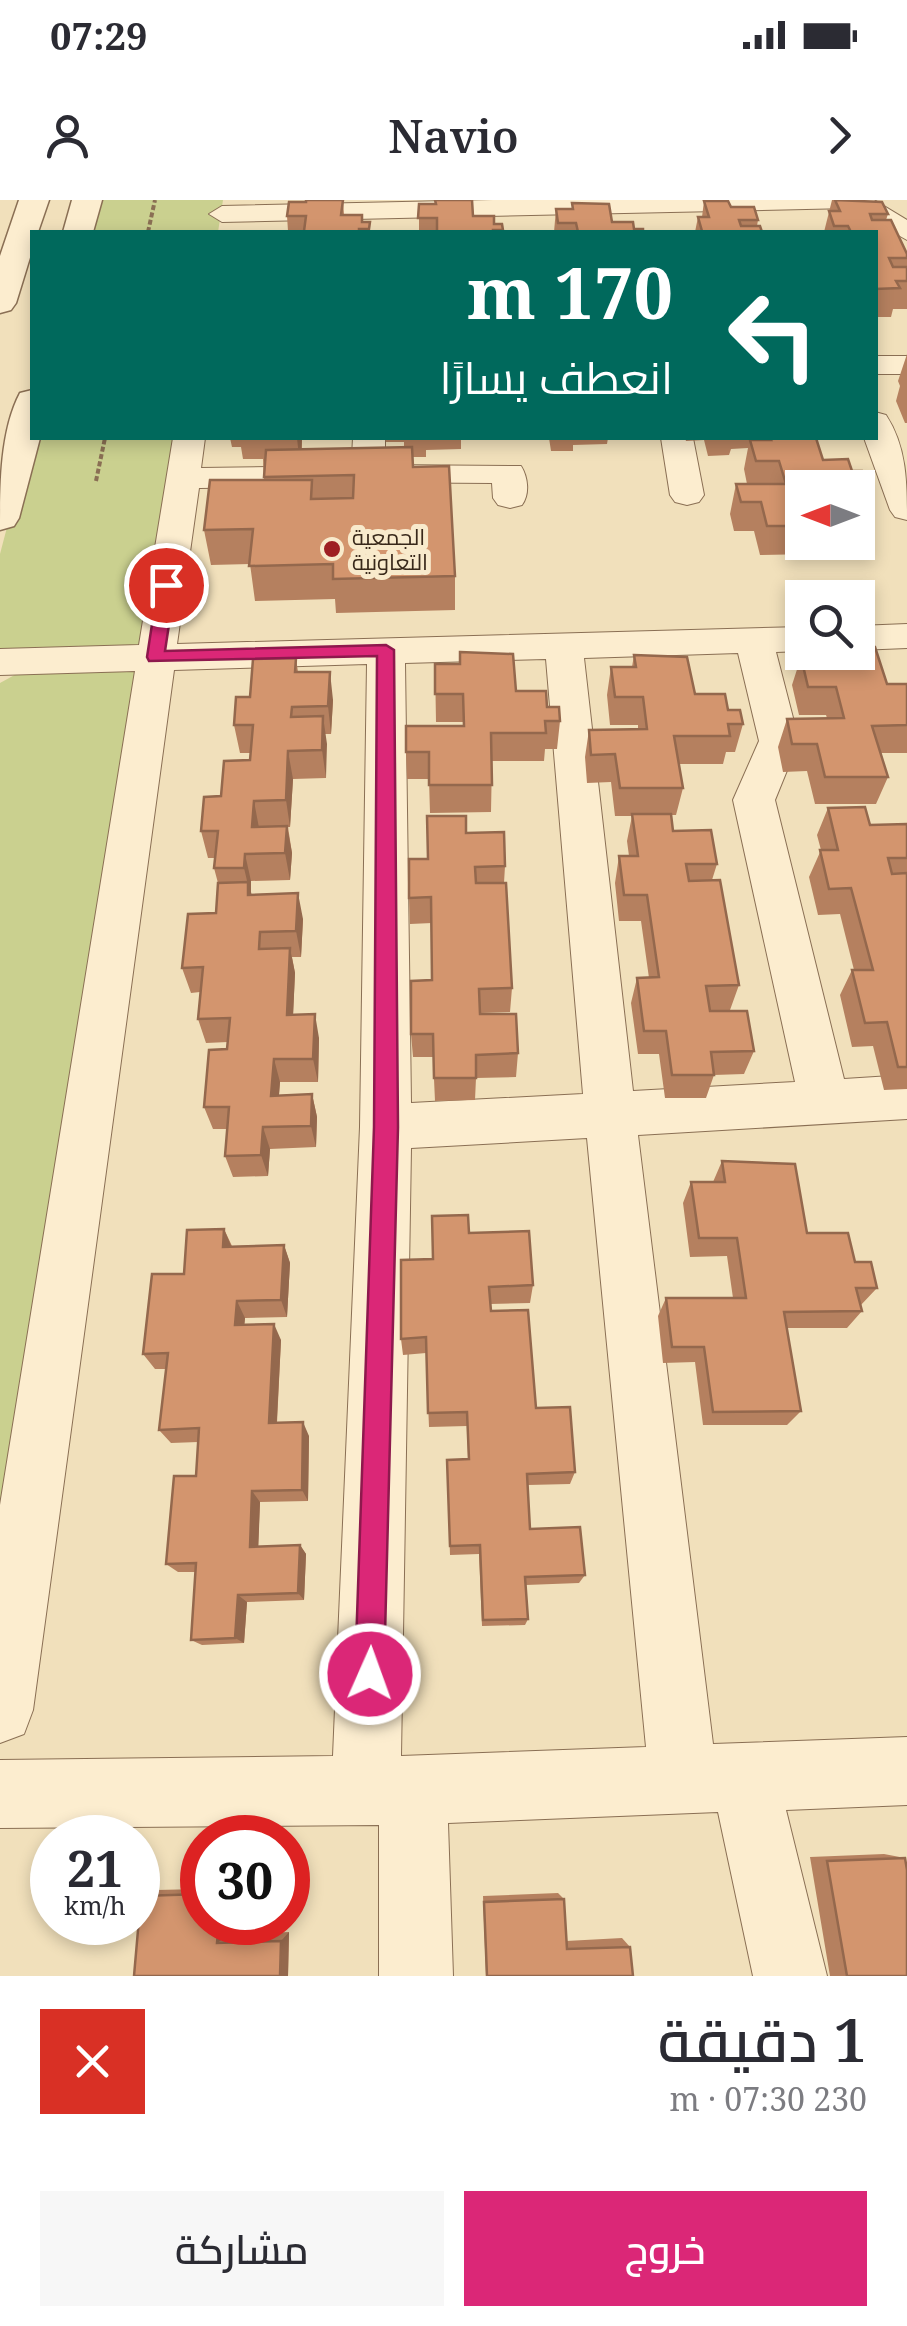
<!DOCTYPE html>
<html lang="ar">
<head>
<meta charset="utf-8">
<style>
	body { margin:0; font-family:"Noto Serif",Cairo,serif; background:#f7f7f7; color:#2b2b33; direction:rtl; height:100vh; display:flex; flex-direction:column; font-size:38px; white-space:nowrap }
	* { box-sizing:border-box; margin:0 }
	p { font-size:32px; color:#7c7c81 }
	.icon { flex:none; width:55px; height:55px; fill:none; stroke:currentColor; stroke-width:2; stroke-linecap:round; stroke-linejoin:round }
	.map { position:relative; height:1776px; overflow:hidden; direction:ltr }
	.details { display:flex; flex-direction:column; background:#fff; flex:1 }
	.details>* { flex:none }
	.top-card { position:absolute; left:30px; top:30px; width:848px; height:210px; border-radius:0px; box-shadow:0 5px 15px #0003; direction:rtl; background:#00695c; color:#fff; overflow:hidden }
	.needle { width:65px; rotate:270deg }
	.fabs { position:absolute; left:785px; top:270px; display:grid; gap:20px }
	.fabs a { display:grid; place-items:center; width:90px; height:90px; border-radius:0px; background:#fff; box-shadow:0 5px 15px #0003; font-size:50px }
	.speed { position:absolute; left:30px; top:1615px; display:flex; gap:20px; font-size:50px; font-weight:700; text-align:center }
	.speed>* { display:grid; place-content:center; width:130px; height:130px; border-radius:50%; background:#fff; box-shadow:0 5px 15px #0003; line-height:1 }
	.speed small { font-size:25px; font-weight:400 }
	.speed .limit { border:15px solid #d22; background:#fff; color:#111 }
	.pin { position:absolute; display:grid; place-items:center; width:85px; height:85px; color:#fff; margin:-42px; border:5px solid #fff; border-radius:50%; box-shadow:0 2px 10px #0007 }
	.me { position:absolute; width:110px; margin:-55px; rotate:2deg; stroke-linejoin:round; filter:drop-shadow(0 0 8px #0008) }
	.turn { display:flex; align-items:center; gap:35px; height:210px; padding:0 40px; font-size:45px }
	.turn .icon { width:130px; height:130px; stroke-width:2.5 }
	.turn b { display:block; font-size:70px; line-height:85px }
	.round { display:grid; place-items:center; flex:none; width:105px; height:105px; border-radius:0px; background:#f7f7f7 }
	.head { display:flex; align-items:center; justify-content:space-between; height:170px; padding:0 40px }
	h1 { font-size:60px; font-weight:600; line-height:75px }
	.cta { display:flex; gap:20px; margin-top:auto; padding:20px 40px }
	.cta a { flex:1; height:115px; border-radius:0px; background:#db2777; color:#fff; font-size:40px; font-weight:600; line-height:115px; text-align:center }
	.cta a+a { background:#f7f7f7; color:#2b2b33 }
	.status { display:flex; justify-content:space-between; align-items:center; height:70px; padding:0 50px; background:#fff; direction:ltr }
	.status svg { height:28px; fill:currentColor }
	header { display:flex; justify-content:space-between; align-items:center; height:130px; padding:0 40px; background:#fff; font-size:45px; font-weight:600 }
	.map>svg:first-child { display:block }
	.green { fill:#cad08f }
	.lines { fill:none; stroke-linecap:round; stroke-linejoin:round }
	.minor-casing { stroke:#8a6f54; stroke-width:2 }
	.tertiary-casing { stroke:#8a6f54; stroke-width:3 }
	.path { stroke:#8a6f54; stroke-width:4; stroke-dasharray:5 2.5; stroke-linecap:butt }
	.minor { fill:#fcedcf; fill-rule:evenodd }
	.tertiary { fill:#fcedcf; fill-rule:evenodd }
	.wall { fill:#b5805f }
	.shaded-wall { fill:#94684d }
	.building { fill:#d3956e; stroke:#94684d; stroke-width:2.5 }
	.route { fill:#db2777; stroke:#8e194d; stroke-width:2.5 }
	.poi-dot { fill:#9e1f23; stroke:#f8eacc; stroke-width:4 }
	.labels { text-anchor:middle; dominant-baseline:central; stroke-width:10; stroke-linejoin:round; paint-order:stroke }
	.far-poi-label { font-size:22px; fill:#38281a; stroke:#f8eacc; text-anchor:start }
</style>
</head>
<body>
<div class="status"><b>07:29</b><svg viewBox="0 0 49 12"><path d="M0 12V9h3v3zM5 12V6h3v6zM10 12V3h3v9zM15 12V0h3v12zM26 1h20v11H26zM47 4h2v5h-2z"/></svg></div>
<header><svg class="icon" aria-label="forward" viewBox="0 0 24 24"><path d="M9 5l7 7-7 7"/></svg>Navio<svg class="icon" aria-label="person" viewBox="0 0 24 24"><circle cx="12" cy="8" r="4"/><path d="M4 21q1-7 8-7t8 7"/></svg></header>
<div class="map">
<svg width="907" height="1776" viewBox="0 0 907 1776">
	<rect width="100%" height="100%" fill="#f1e0bb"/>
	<path class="green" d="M94 0H223L218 32H86Z
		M32 232V238H188L0 1481V483L31 466 0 462V354Z"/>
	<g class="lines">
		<g class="minor-casing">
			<path id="minor" d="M493 0H874L907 20V40L850 8 222 22 209 14 222 6Z
				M875 156H907V174H875Z
				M875 212 886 215C907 247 907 283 907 320L895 317 890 310 864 238H875Z
				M173 238H205L201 268 333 266 345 269 350 276 345 283 333 286 199 288 177 444 802 427V451L776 452 799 541 775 600 844 879 907 875V919L638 935 713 1544 907 1537V1605L786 1610 827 1776H753L718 1612 448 1623 453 1776H379V1625L0 1628V1560L333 1556 360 927 367 464 174 470 33 1510 24 1534 0 1543V1305L135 471 0 475V449L139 445ZM738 453 759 541 733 600 795 882 633 891 584 458ZM546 459 583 894 411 903 405 463ZM587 938 646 1547 401 1556 411 948Z
				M353 238H385V265L521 266C528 277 530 294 522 305L510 308 498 305 493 298 492 283 356 282 351 275Z
				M661 238H693L704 295 699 302 687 305 675 302 670 295Z
				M907 424V448L858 450V426Z"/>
		</g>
		<g class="tertiary-casing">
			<path id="tertiary" d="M19 0H49L38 32H32V51L16 103 11 110 0 113V56Z
				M72 0H102L93 32H63Z
				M32 190V238H40L19 318 14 326 0 330C0 286 0 231 20 193Z"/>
		</g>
		<path class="path" d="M148 32 155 0
			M96 281 105 238"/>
		<use href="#minor" class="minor"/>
		<use href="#tertiary" class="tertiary"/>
	</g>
	<path class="wall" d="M343 0 344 15 362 22H370V32H264L288 31 287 16 306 2Z
		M832 0H859L888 14 886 20 907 54V109H893L891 117H875V32H824Z
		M704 1 731 7 758 20 757 26 762 32H695L698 17H702Z
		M572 3 612 22 643 32H554L556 9H572Z
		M419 4 473 16 494 24H502L503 32H419Z
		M907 154V223H905L896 201 900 186 898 181Z
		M230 238H302V250L404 248V242H386L385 238H461V249L426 250V257H413V267L455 376V410L336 413 335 399 255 401 250 364 211 365 204 330 264 280 263 259H243L241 247H232Z
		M549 238H608L607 244 573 245V251H551Z
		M685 238H765V240H767L768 238H816L823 260 852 271 865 280 858 305V288H802V342H815L811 354 760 355 754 331H734L730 314 736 284H747L744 269 748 248 731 249 729 255 708 256 704 240 686 241Z
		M820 452H858L887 484H907V553H881L888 577 876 604H815L807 571 783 572 778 547 787 519 827 518 826 515H799L792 485 801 457H819Z
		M634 455 695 494 728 510 743 524 735 552H726L723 564H679L683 588 676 615H671L673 631 717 664 712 680 739 785 730 810H710L754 851 744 874 714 875 706 898H665L659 854H638L631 803 637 778H649L641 721H619L615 683 619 656H629L627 641 632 616H615L611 582 587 583 585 557 589 530 638 529V525H610L607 495 611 467H632Z
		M296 458 298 472 333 500 331 534H325L326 578 293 579 290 627H288L292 653 290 680 251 681V695L303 719 301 757H292L295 773 293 814 319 838 318 882H280L279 895 312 894 317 917 316 947 270 949 268 976 233 977 225 956 228 929H213L204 907 227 849 228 842 206 843 198 819 200 792 191 793 182 768 216 713 218 683 214 668 216 658H208L201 631 221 596 250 560V553H240L234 525 250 497Z
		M435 464 516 491 547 507 560 521 557 549H545L544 561H492L491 612 430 613 429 579H407L406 552 463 526V522H436Z
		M828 608 870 625 907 624V889L884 890 873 846 852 847 840 795 852 770H854L840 714 818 715 809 677 821 650 817 635Z
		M466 633 505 666 504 683 512 788 510 812 480 813 518 853 516 877 476 878 475 900 435 901 433 857H413L411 834 432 780V723L410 724 409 698 428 659Z
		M722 961 807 1033 855 1062 877 1088 860 1106 862 1111 847 1128H787L801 1211 787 1225H703L695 1162 663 1163 658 1116 666 1098H733L727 1056 690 1057 683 1003 691 982H713Z
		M224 1029 232 1046 284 1045 290 1063 287 1117 245 1118 244 1125 281 1140 277 1223 309 1236 308 1301 260 1302 258 1347 300 1345 306 1354 304 1400 247 1402 244 1443 202 1445 191 1440 196 1372H178L166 1364 196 1276 198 1242 171 1243 159 1230 166 1169H155L143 1154 184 1074Z
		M469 1033 533 1085 530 1103 490 1104 491 1111 536 1208 575 1272 570 1284 528 1285 530 1329 585 1375 579 1383 526 1385 528 1419 525 1425 482 1426 479 1354 450 1355 447 1260 468 1259 467 1226 429 1227 426 1153 403 1155 401 1139 433 1059Z
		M884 1654 905 1658 907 1776H830L810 1657Z
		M202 1689V1722L229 1735 289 1732 288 1776H134L141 1696 156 1690Z
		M558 1693 564 1699 566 1741 622 1738 630 1747 633 1776H486L483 1696Z"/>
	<path class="shaded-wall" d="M297 238H302L300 266Z
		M330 472 333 500 331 534 328 506Z
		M323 516 327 544 326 578 322 550Z
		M288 551 293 579 290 627 286 600Z
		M254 601 259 628 252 627Z
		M287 626 292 653 290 680 285 653Z
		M245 654 251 681V692L255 709 248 695V685L244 668Z
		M298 693 303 719 301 757 296 731Z
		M290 748 295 773 292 839 287 815Z
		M315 814 319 838 318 882 313 859Z
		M274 859 280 882 277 918 271 896Z
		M312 894 317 917 316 947 311 926Z
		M263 927 270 949 268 976 261 955Z
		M224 1029 232 1048 223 1047Z
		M284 1045 290 1063 287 1117 281 1100Z
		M237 1101 245 1118 243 1142 235 1125Z
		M274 1124 281 1140 276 1236 269 1223Z
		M303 1222 309 1236 308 1301 302 1290Z
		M252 1291 260 1302 258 1356 250 1347Z
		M300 1345 306 1354 304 1400 298 1393Z
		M238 1395 247 1402 244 1443 235 1438Z
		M219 1722H229V1735L217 1743Z
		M289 1732 288 1776H280L281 1741Z"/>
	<path class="building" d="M306 0H343L341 15H362V22H370L369 29H359V32H264L304 31 306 16H287L289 2H306Z
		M435 0H472L473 16H494V24H502L503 30H493V32H421H437V18H418L419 4H436Z
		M835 0 882 2 888 14H870L872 20H891L907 54V58H889L893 67H907V81H896L900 88 875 89V32H851L848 26H834L829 11H840Z
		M704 1H728L731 7H754L758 20H739L741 26H760L762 32 702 31 698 17H709Z
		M572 3 609 4 612 22H633L634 29H643V32H578L576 23H558L556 9H573Z
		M770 238H816L823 260 848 259 852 271H862L865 280 853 281 855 288H802V326H767L761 302H741L736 284H786L779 261H756L750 240H771Z
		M412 247 413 267 449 266 455 376 333 379V364L249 366 253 329 204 330 210 280H312L311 299 353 298 354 275 264 277 266 250Z
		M858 446 875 447 887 484H907V525L872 526 888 577H825L817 544H792L787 519 844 518 836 487H808L801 457H825L824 452H858Z
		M460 452 513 454 516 491H546L547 507H559L560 521H545L546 533H491L492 585H429V552H406V526H464L463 494H435V464H460Z
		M634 455 687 457 695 494H725L728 510H740L743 524H728L730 536H674L683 588H620L615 554 591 555 589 530 647 529 643 497H615L611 467H636Z
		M296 458 295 472H330L328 506 292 507 291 517 323 516 322 550 288 551 286 600 254 601 252 627 287 626 285 653 245 654 244 668H214L218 631H201L204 597 221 596 224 561 250 560 253 525H234L236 497H250L253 459Z
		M865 607 870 625 907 624V658H888L892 674 907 673V867H898L887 822 865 823 852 770H873L851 688 829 689 820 650H838L828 608Z
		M632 614H671L673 631 711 630 717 664H686L689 681 720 680 739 785 706 786 710 811H747L754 851 711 852 714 875H672L666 831H644L637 778 659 777 647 695H624L619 656H638Z
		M427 616H466V633L504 632 505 666 475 667 476 683H506L512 788 479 789 480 814H516L518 853 476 855V878H434L433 834H411V781L432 780 431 697 409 698V659H428Z
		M248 682V695L298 693 296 731 260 732 259 749 290 748 287 815 315 814 313 859H274L271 896 312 894 311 926 263 927 261 955 225 956 229 907H204L209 850 227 849 230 818 198 819 203 767 182 768 188 714 216 713 218 683Z
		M722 961 795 964 807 1033H848L855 1062H871L877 1088H856L862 1111 784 1112 801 1211 713 1212 704 1147H672L666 1098H746L737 1038H699L691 982H725Z
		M468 1015 469 1033 529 1031 533 1085 489 1087 491 1111 528 1110 536 1208 570 1207 575 1272 527 1274 530 1329 580 1327 585 1375 525 1377 528 1419 483 1420 480 1345 450 1346 447 1260 469 1259 467 1212 428 1213 426 1137 401 1139V1060L433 1059 432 1016Z
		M224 1029 223 1047 284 1045 281 1100 237 1101 235 1125 274 1124 269 1223 303 1222 302 1290 252 1291 250 1347 300 1345 298 1393 238 1395 235 1438 191 1440 196 1363 166 1364 174 1276H196L199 1228 159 1230 168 1153 143 1154 152 1074H184L187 1030Z
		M905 1658 907 1670V1776H847L827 1661Z
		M202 1694V1722H219L217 1743 281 1741 280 1776H134L141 1696Z
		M564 1699 567 1749 630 1747 633 1776H487L484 1702Z"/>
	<path class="route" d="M166 380 175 385 165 451 386 445 394 450 398 927 384 1474 380 1484 370 1489 359 1484 355 1474 374 927 377 456 149 461 147 457 158 385Z"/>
	<circle class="poi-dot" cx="332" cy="349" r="10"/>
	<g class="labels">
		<g class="far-poi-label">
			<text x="352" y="336">الجمعية<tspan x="352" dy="25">التعاونية</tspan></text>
		</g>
	</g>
</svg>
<div class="fabs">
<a><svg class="needle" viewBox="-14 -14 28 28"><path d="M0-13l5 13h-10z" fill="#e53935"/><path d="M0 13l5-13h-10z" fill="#7c7c81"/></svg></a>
<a><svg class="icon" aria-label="search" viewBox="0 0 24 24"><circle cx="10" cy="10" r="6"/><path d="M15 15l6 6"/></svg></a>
</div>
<div class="speed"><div>21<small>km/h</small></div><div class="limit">30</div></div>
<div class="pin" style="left:166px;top:385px;background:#d93025"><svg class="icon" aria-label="arrive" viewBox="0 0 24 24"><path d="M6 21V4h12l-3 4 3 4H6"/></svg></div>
<svg class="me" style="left:370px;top:1474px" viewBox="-20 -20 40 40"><circle r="17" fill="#db2777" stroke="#fff" stroke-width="3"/><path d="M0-11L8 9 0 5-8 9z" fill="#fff"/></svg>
<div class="top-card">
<div class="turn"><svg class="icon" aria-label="left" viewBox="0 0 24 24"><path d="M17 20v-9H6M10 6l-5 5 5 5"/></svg><div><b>170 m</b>انعطف يسارًا</div></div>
</div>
</div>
<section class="details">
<div class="head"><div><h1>1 دقيقة</h1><p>230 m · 07:30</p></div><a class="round" style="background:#d93025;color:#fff"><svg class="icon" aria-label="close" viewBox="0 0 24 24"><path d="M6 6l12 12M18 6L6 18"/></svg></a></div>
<div class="cta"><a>خروج</a><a>مشاركة</a></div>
</section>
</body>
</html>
